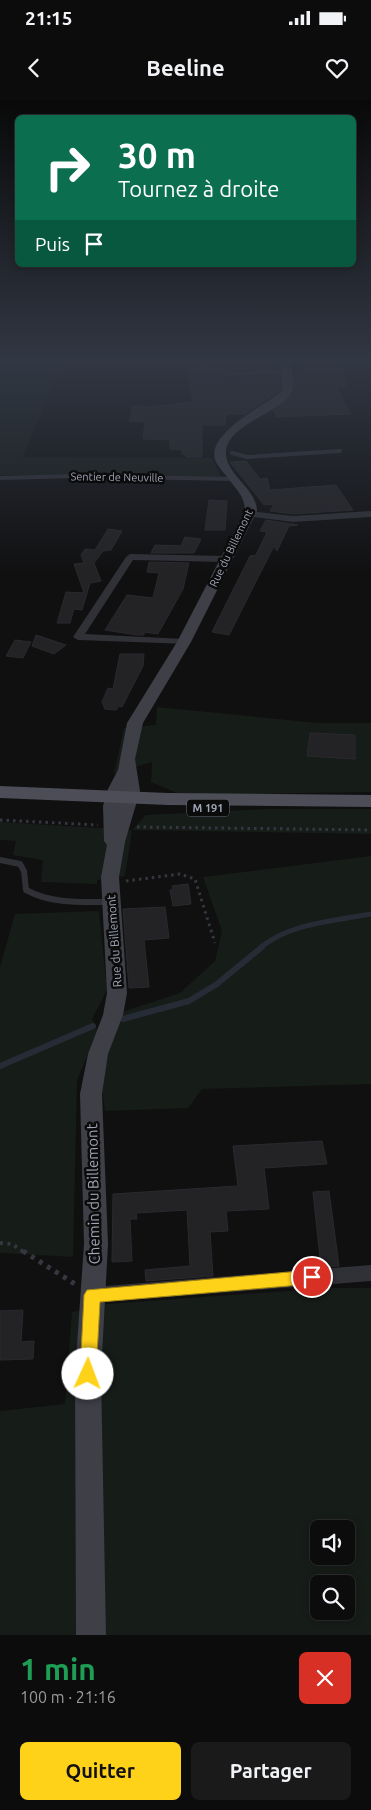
<!DOCTYPE html>
<html lang="fr">
<head>
<meta charset="utf-8">
<style>
	body { margin:0; font-family:Ubuntu,sans-serif; background:#1a1a1b; color:#f1f3f6; height:100vh; display:flex; flex-direction:column; font-size:19px; white-space:nowrap }
	* { box-sizing:border-box; margin:0 }
	p { font-size:16px; color:#9a9b9d }
	.icon { flex:none; width:28px; height:28px; fill:none; stroke:currentColor; stroke-width:2; stroke-linecap:round; stroke-linejoin:round }
	.map { position:relative; height:1535px; overflow:hidden }
	.drawer { display:flex; flex-direction:column; background:#0c0c0d; flex:1 }
	.drawer>* { flex:none }
	.hud { position:absolute; left:15px; top:15px; width:341px; height:152px; border-radius:8px; box-shadow:0 2px 8px #0003,0 0 0 1px #2c2c2e; background:#0b6e4f; color:#fff; overflow:hidden }
	.buttons { position:absolute; left:310px; top:1420px; display:grid; gap:10px }
	.buttons a { display:grid; place-items:center; width:45px; height:45px; border-radius:8px; background:#0c0c0d; box-shadow:0 2px 8px #0003,0 0 0 1px #2c2c2e; font-size:25px }
	.pin { position:absolute; display:grid; place-items:center; width:42px; height:42px; color:#fff; margin:-21px; border:2px solid #fff; border-radius:50%; box-shadow:0 1px 5px #0007 }
	.me { position:absolute; width:55px; margin:-28px; rotate:2deg; stroke-linejoin:round; filter:drop-shadow(0 0 4px #0008) }
	.turn { display:flex; align-items:center; gap:18px; height:105px; padding:0 20px; font-size:22px }
	.turn .icon { width:65px; height:65px; stroke-width:2.5 }
	.turn b { display:block; font-size:35px; line-height:42px }
	.then { display:flex; align-items:center; height:48px; padding:0 20px; background:#0003; gap:10px; font-size:19px }
	.round { display:grid; place-items:center; flex:none; width:52px; height:52px; border-radius:8px; background:#1a1a1b }
	.overview { display:flex; align-items:center; justify-content:space-between; height:85px; padding:0 20px }
	h1 { font-size:30px; font-weight:700; line-height:38px; color:#1e9e55 }
	.button { display:flex; gap:10px; margin-top:auto; padding:10px 20px }
	.button a { flex:1; height:58px; border-radius:8px; background:#ffd21a; color:#111; font-size:20px; font-weight:700; line-height:58px; text-align:center }
	.button a+a { background:#1a1a1b; color:#f1f3f6 }
	.status { display:flex; justify-content:space-between; align-items:center; height:35px; padding:0 25px; background:#0c0c0d; direction:ltr }
	.status svg { height:14px; fill:currentColor }
	header { display:flex; justify-content:space-between; align-items:center; height:65px; padding:0 20px; background:#0c0c0d; font-size:22px; font-weight:700 }
	.map>svg:first-child { display:block }
	.green { fill:#161c18; fill-rule:evenodd }
	.lines { fill:none; stroke-linecap:round; stroke-linejoin:round }
	.stream-far1 { stroke:#252c36; stroke-width:5 }
	.stream { stroke:#252c36; stroke-width:6 }
	.building { fill:#232325; stroke:#2a292e }
	.path-far2 { stroke:#36373e; stroke-width:3; stroke-dasharray:2.5 4; stroke-linecap:butt }
	.path-far1 { stroke:#36373e; stroke-width:4; stroke-dasharray:3 4.5; stroke-linecap:butt }
	.path { stroke:#36373e; stroke-width:5; stroke-dasharray:4 5.5; stroke-linecap:butt }
	.lane-far1 { stroke:#303037; stroke-width:4 }
	.lane { stroke:#303037; stroke-width:6 }
	.street { fill:#303037; fill-rule:evenodd }
	.secondary { fill:#3e3f47; fill-rule:evenodd }
	.primary { fill:#4c4d56; fill-rule:evenodd }
	.route { fill:#ffd21a; stroke:#a68811 }
	.labels { text-anchor:middle; dominant-baseline:central; stroke-width:5; stroke-linejoin:round; paint-order:stroke }
	.far-street-label { font-size:11px; fill:#9fa3b4; stroke:#0b0b0c }
	.shield { fill:#0b0b0c; stroke:#737582; stroke-width:1 }
	.shield-label { font-size:11px; font-weight:bold; fill:#9fa3b4 }
	.street-label { font-size:12px; fill:#9fa3b4; stroke:#0b0b0c }
	.near-street-label { font-size:15px; fill:#9fa3b4; stroke:#0b0b0c }
</style>
</head>
<body>
<div class="status"><b>21:15</b><svg viewBox="0 0 49 12"><path d="M0 12V9h3v3zM5 12V6h3v6zM10 12V3h3v9zM15 12V0h3v12zM26 1h20v11H26zM47 4h2v5h-2z"/></svg></div>
<header><svg class="icon" aria-label="back" viewBox="0 0 24 24"><path d="M15 5l-7 7 7 7"/></svg>Beeline<svg class="icon" aria-label="heart" viewBox="0 0 24 24"><path d="M12 20l-8-8c-3-5 5-10 8-4 3-6 11-1 8 4z"/></svg></header>
<div class="map">
<svg width="371" height="1535" viewBox="0 0 371 1535">
	<rect width="100%" height="100%" fill="#101011"/>
	<path class="green" d="M0 259H68L66 268 53 284 23 357 212 358 221 377 0 375Z
		M157 607 318 623H371V692L182 695 151 682 152 662 114 674 124 628 156 625Z
		M267 709H371V734L132 730 125 776 97 780V784L41 782 43 760 13 755 16 741 0 740V722L132 730 146 715Z
		M371 756V984L202 989 188 1008 105 1011 100 976 122 912 180 893 215 861 222 831 203 777Z
		M99 811 107 890 92 919 98 931 77 980 73 1157 0 1153V867L15 814Z
		M329 1188H371V1535H0V1311L65 1304 72 1212 107 1204ZM319 1429H346V1456H319ZM319 1484H346V1511H319Z"/>
	<g class="lines">
		<path class="stream-far1" d="M260 848C290 823 334 821 371 814"/>
		<path class="stream" d="M123 919 189 901 217 884 262 847
			M0 966 93 926"/>
	</g>
	<path class="building" d="M185 259H197L198 265 229 264 228 259H263L264 263H271L273 269 225 270 220 275 225 278 279 275 281 289 245 314H226L225 325H202V357H186L185 354H182V350L170 349V340L145 339 143 338 145 322 129 321 133 306 150 307 193 302Z
		M301 259H324L325 266 343 268 347 287H336L351 314 277 317 273 311 289 299 295 291V274H303Z
		M246 361 260 379 267 378 270 390 336 385 353 410 293 414 270 411 274 404 264 405 230 362Z
		M209 400 227 401 225 430H205Z
		M266 420 298 425 289 426 277 451 274 446 229 535 212 532 250 456 256 455 267 432 260 431Z
		M108 429 122 431 111 450 103 451 94 463 101 481 90 483 82 510 74 509 70 523H57L66 492 84 493 74 464 84 463 81 455 85 449 95 450Z
		M185 437 201 439 194 453H151L155 445 181 446Z
		M149 462 189 463 183 489 158 534 144 532V535H137L105 530 127 495 153 498 159 473 147 472Z
		M36 535 66 545 54 554 32 546Z
		M15 540 31 542 23 558 6 556Z
		M120 554H144L143 566 122 607 119 606 116 610 105 609 102 602 108 588 113 589Z
		M310 633 355 635V659L307 656Z
		M188 784 191 804 173 806 170 790 173 789 172 786Z
		M165 807 169 838 144 840 149 887 129 888 123 809Z
		M322 1041 327 1064 264 1068 269 1109 226 1111 228 1131 210 1132 213 1176 146 1181 145 1170 190 1166 187 1110 136 1113 137 1119H130L132 1161 112 1162 113 1094 238 1086 233 1046Z
		M329 1091 339 1166 321 1167 313 1092Z
		M23 1210 21 1242 34 1241 33 1259 0 1260V1211Z"/>
	<g class="lines">
		<path class="path-far2" d="M0 720 98 725
			M137 727 371 730
			M126 781 180 774 195 779 215 843"/>
		<path class="path-far1" d="M0 1143 12 1144 25 1153"/>
		<path class="path" d="M23 1151 75 1184"/>
		<path class="lane-far1" d="M232 353 247 357 340 351"/>
		<path class="lane" d="M0 760 20 764 24 771 26 790C52 804 80 802 109 802"/>
		<path class="street" d="M286 270 289 272 288 273 225 276 222 274 225 272Z
			M77 374 234 377 238 379 234 381 77 378 0 380V376Z
			M250 411 293 416 371 411V417L293 422 247 416 246 414Z
			M130 454 226 456 231 459 226 462 133 460 85 534 184 539 189 542 188 544 78 540 73 537 126 457Z
			M371 1165V1181L92 1203 86 1200 83 1195 86 1190 92 1187Z"/>
		<path class="secondary" d="M279 259H289C291 268 296 281 293 290 286 312 229 322 226 351 224 374 257 388 257 411L191 542 143 623 135 659 140 691 125 742 119 777 127 893 123 915 108 954 102 994 108 1144 101 1274 106 1535H76L75 1274 84 1144 80 994 88 954 103 915 107 893 101 777 107 745 104 741 103 706 108 689 118 670 127 623 177 542 245 411C245 397 236 389 228 378 224 373 219 368 216 362 203 334 267 305 283 290Z"/>
		<path class="primary" d="M0 686 168 693 371 695V707L168 705 0 698Z"/>
	</g>
	<linearGradient id="sky" x2="0" y2="1"><stop stop-color="#090909"/><stop offset="0.55" stop-color="#313743"/><stop offset="1" stop-color="#313743" stop-opacity="0"/></linearGradient>
	<rect width="371" height="474" fill="url(#sky)"/>
	<path class="route" d="M312 1170 317 1172 319 1177 317 1182 312 1184 100 1202 96 1274 94 1280 88 1282 82 1280 80 1274 84 1195 87 1190Z"/>
	<g class="labels">
		<g class="far-street-label">
			<text transform="translate(117 377) rotate(1)">Sentier de Neuville</text>
			<text transform="translate(231 448) rotate(-64)">Rue du Billemont</text>
		</g>
		<rect class="shield" x="187" y="699.5" width="42" height="17" rx="4"/>
		<g class="shield-label">
			<text x="208" y="708">M 191</text>
		</g>
		<g class="street-label">
			<text transform="translate(114 841) rotate(-94)">Rue du Billemont</text>
		</g>
		<g class="near-street-label">
			<text transform="translate(93 1094) rotate(-91)">Chemin du Billemont</text>
		</g>
	</g>
</svg>
<div class="buttons">
<a><svg class="icon" aria-label="sound" viewBox="0 0 24 24"><path d="M4 9h4l5-4v14l-5-4H4zM17 9q2 3 0 6"/></svg></a>
<a><svg class="icon" aria-label="search" viewBox="0 0 24 24"><circle cx="10" cy="10" r="6"/><path d="M15 15l6 6"/></svg></a>
</div>
<div class="pin" style="left:312px;top:1177px;background:#d93025"><svg class="icon" aria-label="arrive" viewBox="0 0 24 24"><path d="M6 21V4h12l-3 4 3 4H6"/></svg></div>
<svg class="me" style="left:88px;top:1274px" viewBox="-20 -20 40 40"><circle r="19" fill="#fff"/><path d="M0-13L10 11 0 6-10 11z" fill="#ffd21a"/></svg>
<div class="hud">
<div class="turn"><svg class="icon" aria-label="right" viewBox="0 0 24 24"><path d="M7 20v-9h11M14 6l5 5-5 5"/></svg><div><b>30 m</b>Tournez à droite</div></div>
<div class="then">Puis<svg class="icon" aria-label="arrive" viewBox="0 0 24 24"><path d="M6 21V4h12l-3 4 3 4H6"/></svg></div>
</div>
</div>
<section class="drawer">
<div class="overview"><div><h1>1 min</h1><p>100 m · 21:16</p></div><a class="round" style="background:#d93025;color:#fff"><svg class="icon" aria-label="close" viewBox="0 0 24 24"><path d="M6 6l12 12M18 6L6 18"/></svg></a></div>
<div class="button"><a>Quitter</a><a>Partager</a></div>
</section>
</body>
</html>
